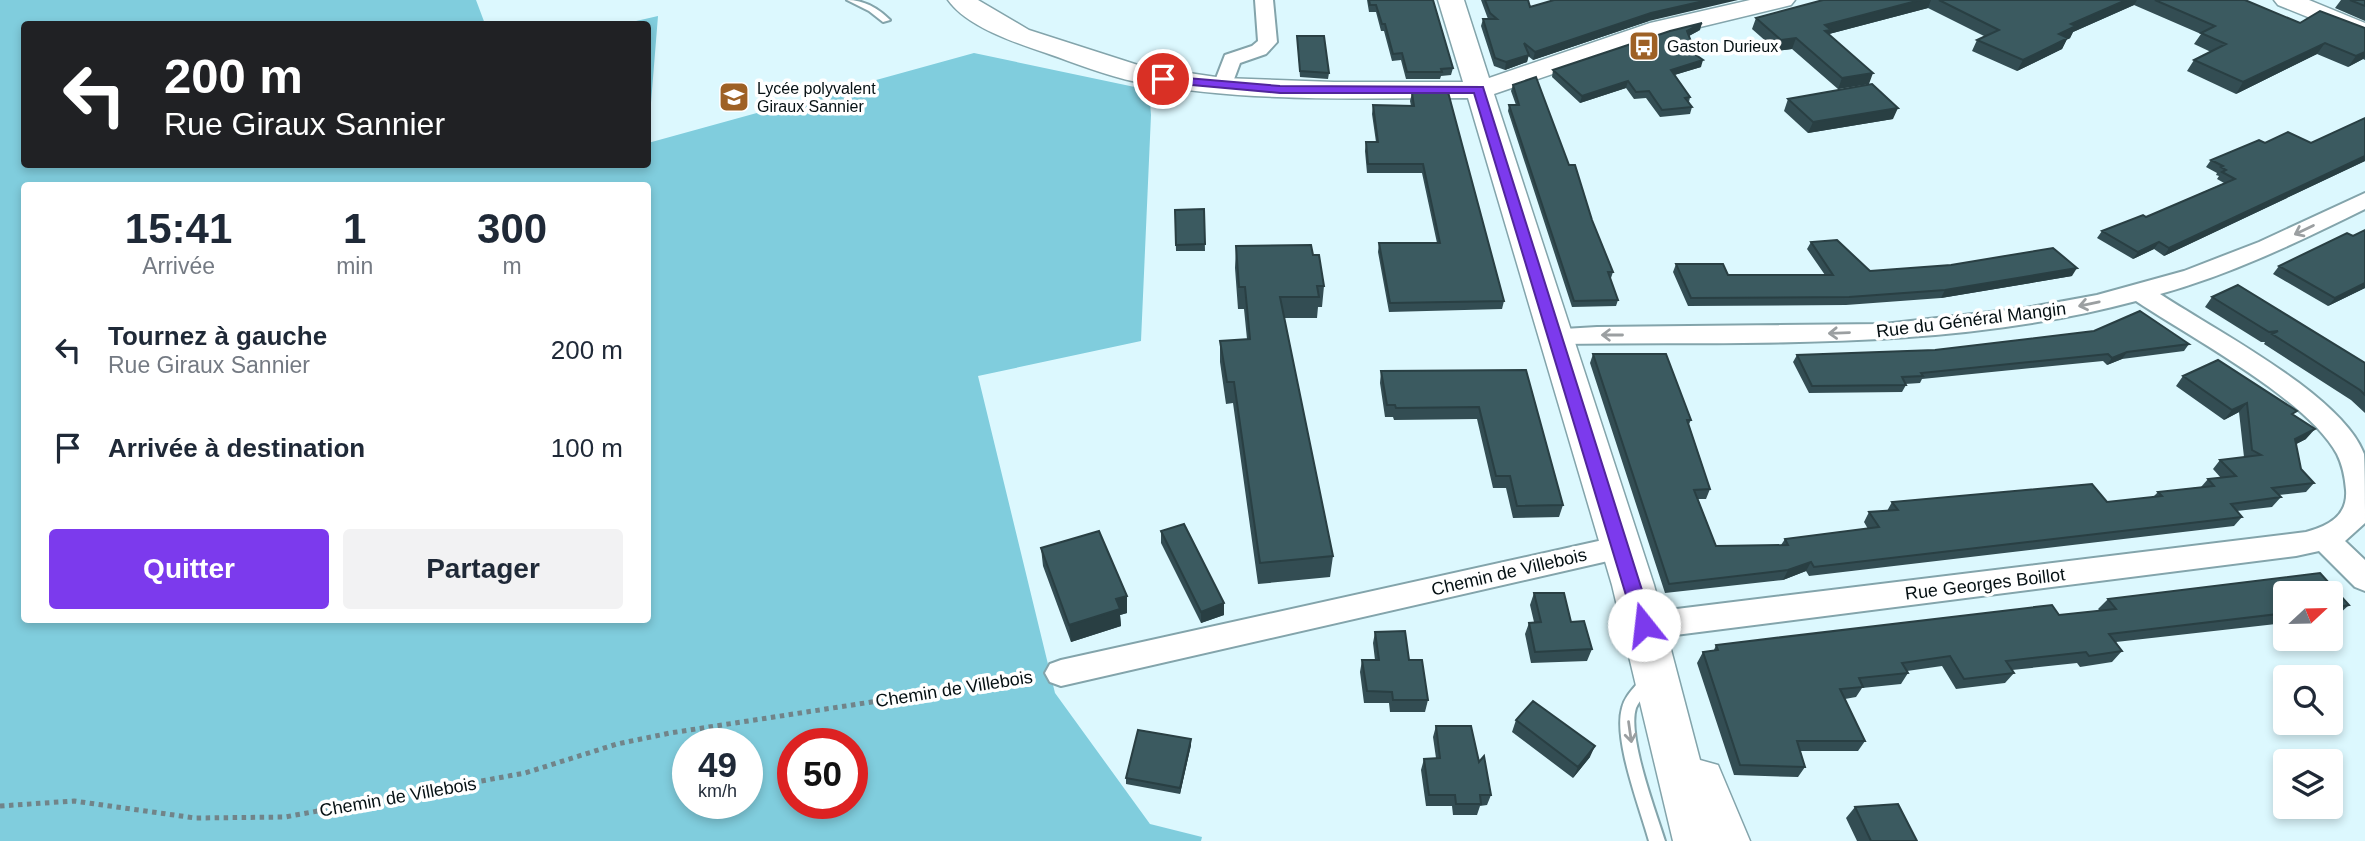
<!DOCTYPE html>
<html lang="fr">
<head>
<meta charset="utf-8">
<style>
	body { margin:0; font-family:Helvetica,sans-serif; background:#f2f2f3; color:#1f2937; height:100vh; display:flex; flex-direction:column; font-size:26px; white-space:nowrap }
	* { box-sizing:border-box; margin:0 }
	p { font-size:23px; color:#747a83 }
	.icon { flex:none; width:38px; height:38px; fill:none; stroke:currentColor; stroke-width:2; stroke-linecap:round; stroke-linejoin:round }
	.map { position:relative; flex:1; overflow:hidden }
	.panel { position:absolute; left:21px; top:182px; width:630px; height:441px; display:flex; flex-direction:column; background:#fff; border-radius:7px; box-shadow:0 4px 10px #0003 }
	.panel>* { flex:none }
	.top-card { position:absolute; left:21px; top:21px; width:630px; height:147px; border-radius:7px; box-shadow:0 4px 10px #0003; background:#202124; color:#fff; overflow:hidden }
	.needle { width:46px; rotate:68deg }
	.tools { position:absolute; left:2273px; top:581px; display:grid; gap:14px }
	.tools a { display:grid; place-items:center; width:70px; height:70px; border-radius:7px; background:#fff; box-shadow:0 4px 10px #0003; font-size:35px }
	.speed { position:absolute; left:672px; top:728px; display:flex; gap:14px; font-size:35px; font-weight:700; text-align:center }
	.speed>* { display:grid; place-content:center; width:91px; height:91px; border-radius:50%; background:#fff; box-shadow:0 4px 10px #0003; line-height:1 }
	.speed small { font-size:18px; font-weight:400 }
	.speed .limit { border:10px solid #d22; background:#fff; color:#111 }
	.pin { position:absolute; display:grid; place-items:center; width:60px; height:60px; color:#fff; margin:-30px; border:4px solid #fff; border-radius:50%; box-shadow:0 2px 7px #0007 }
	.me { position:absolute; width:77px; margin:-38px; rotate:344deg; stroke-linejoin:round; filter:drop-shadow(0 0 5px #0008) }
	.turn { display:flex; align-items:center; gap:24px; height:147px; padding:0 28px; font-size:32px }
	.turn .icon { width:91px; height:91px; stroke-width:2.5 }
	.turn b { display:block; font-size:49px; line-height:60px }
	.eta { display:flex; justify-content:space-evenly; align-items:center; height:119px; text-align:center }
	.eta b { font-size:42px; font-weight:600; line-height:49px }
	.action { display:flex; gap:14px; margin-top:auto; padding:14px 28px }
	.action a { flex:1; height:80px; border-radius:7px; background:#7c3aed; color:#fff; font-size:28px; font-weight:600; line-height:80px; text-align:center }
	.action a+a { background:#f2f2f3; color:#1f2937 }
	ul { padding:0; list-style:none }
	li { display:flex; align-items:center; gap:21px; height:98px; padding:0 28px }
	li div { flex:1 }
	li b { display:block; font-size:26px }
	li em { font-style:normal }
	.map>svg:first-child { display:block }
	.green { fill:#80cddd; fill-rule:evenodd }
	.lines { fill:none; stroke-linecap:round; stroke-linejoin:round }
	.lane-casing { stroke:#83a4ab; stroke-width:4 }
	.street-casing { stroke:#83a4ab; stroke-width:4 }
	.secondary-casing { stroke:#83a4ab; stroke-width:3 }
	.path { stroke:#718489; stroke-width:5; stroke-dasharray:4.5 4.5; stroke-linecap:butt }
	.lane { fill:#fff; fill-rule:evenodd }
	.street { fill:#fff; fill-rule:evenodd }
	.secondary { fill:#fff; fill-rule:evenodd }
	.wall { fill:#334d53 }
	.shaded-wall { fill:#293f43 }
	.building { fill:#3b5a60; stroke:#293f43; stroke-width:2 }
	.oneway { stroke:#9b9fa1 }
	.route { fill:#7c3aed; stroke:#51269a; stroke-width:2 }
	.labels { text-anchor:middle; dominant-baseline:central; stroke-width:7; stroke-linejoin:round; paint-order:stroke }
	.far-poi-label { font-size:16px; fill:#051013; stroke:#fff; text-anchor:start }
	.street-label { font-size:18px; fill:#051013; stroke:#fff }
</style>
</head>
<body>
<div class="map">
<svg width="2365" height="841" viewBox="0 0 2365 841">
	<rect width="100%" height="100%" fill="#dcf8fe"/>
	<path class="green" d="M0 0H476L485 24H24V164H648V143L974 53 1149 90 1151 115 1141 341 978 376 1055 693 1150 824 1202 837 1201 841H0ZM24 186H648V620H24ZM688 744H747V803H688ZM793 744H852V803H793Z
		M658 16 648 140V24H623Z"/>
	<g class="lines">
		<g class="lane-casing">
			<path id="lane" d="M847 0C864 0 878 8 890 20L883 22 869 11Z
				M1649 676 1654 678 1656 682C1651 691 1640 698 1636 708 1627 736 1656 812 1665 841H1649C1640 808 1613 740 1622 708 1624 699 1630 692 1636 685 1641 681 1643 678 1649 676Z"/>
		</g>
		<g class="street-casing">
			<path id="street" d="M1255 0H1273L1277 42 1266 54 1240 63 1230 90H1216L1213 86 1225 55 1252 46 1258 41Z
				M2365 193V209C2298 242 2232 274 2160 294 2213 329 2342 395 2364 454 2365 470 2365 505 2365 523L2345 541 2365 560V591L2355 587 2319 551 2296 556 1644 639 1633 635 1629 626 1633 617 1644 613 2306 532C2328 526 2348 516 2346 490 2345 478 2343 466 2337 454 2306 398 2191 338 2136 301 1946 352 1751 341 1556 344L1547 342 1544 336 1547 330 1597 327 1884 324 2026 308 2097 295 2184 271 2259 242Z
				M1621 536 1631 539 1635 547 1631 555 1621 558 1061 686 1050 682 1045 673 1050 664 1061 660Z"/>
		</g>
		<g class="secondary-casing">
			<path id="secondary" d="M948 0H978L1029 30 1141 66 1223 78 1334 82H1463L1438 0H1464L1489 78 1650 23 1750 0H1795L1791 5 1667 35 1494 94 1654 585 1700 760 1718 765 1750 841H1673L1612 585 1468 98C1358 98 1245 103 1137 82 1106 76 1075 63 1046 53 1016 43 967 27 948 0Z
				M2274 0H2309L2365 23V40L2278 5Z"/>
		</g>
		<path class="path" d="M0 806 74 801 195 818 285 817 525 773 617 744 670 733 1034 677"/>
		<use href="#lane" class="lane"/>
		<use href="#street" class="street"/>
		<use href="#secondary" class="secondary"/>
	</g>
	<path class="wall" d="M1367 0H1433L1453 68 1451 75 1441 76 1440 79H1406L1401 60 1392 61 1384 31H1381L1376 12H1369Z
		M1481 0H1528L1530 7 1649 21 1533 60 1528 56 1527 62 1505 70 1494 66 1481 26 1483 19H1488Z
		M1823 0H2245L2300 23 2365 28V60L2363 59 2348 67 2317 54 2236 94 2187 71 2194 60 2211 52 2194 44 2201 34 2134 5 2073 32 2070 38 2067 39 2062 49 2017 71 1972 51 1977 40 1984 36 1928 8 1829 34 1869 84 1838 89 1792 49 1777 51 1752 29 1756 18Z
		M2341 0H2365V21L2335 8Z
		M1700 30 1689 36 1695 54 1701 67 1674 75 1690 97 1689 102 1692 107 1690 114 1660 117 1646 98 1634 99 1626 88 1580 103 1552 77 1553 70Z
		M1297 36 1329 73 1328 79 1300 77Z
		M1513 85 1569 165 1613 272 1611 278H1610L1618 300 1616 306 1572 307 1508 111 1509 105H1516L1511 91Z
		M1412 93 1504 301 1502 309 1389 312 1378 252 1379 243H1437L1422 173H1367L1365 151 1366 142H1376L1372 114 1373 105 1411 106 1410 101Z
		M1788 99 1893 119 1808 133 1784 111Z
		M2365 118V161L2164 256 2154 249 2133 259 2097 238 2102 231 2146 217 2224 183 2217 179 2219 176 2216 175 2217 173 2206 167 2211 160 2265 143H2311Z
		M1204 209 1205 251H1176L1175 210Z
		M2365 230V288L2328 306 2273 274 2279 266 2353 236Z
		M1811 242 1870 271 2072 276 1941 298 1846 305 1688 306 1673 272 1676 264 1728 275H1825L1807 249Z
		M1236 246 1313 255 1324 286 1322 307H1318L1317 318H1284L1333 556 1330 577 1258 584 1233 403 1226 404 1220 362V341L1247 339 1244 309H1238L1235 268Z
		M2212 297 2365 363V413L2351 400 2264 344 2265 342H2261L2205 307Z
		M2189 344 2184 351 2122 359 2107 365 2103 361 1922 379 1920 383 1905 384 1906 385 1902 392 1809 393 1793 362 1797 355Z
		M1593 354 1691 420 1688 426 1710 489 1706 499H1698L1716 546 1781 545 1785 539 1868 529 1864 522 1869 512 1887 511 1892 502H2107L2153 497 2158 492 2201 487 2208 479 2221 478 2213 469 2220 460 2244 457 2239 412 2224 420 2176 386 2183 376 2293 415 2306 439 2296 444 2301 469 2314 483 2306 492 2279 495 2281 497 2272 507 2237 511 2242 517 2234 526 1809 576 1806 571 1783 580 1665 593 1590 363Z
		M1526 370 1563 505 1559 517 1513 518 1506 488H1493L1477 419 1394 420 1393 417H1385L1380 383 1381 371Z
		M1161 531 1224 615 1201 623 1161 543Z
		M1041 548 1127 596V613L1120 615 1121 626 1071 642 1043 566Z
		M2320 573 2349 605 2337 616 2331 617V593H2286V635L2276 624 2116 642 2122 651 2112 662 2080 667 2077 663 2012 670 2014 673 2005 683 1956 689 1942 666 1907 671 1908 673 1901 684 1862 688 1856 697 1845 699 1865 741 1858 751H1800L1805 767 1798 777 1734 775 1697 663 1703 652 1714 650 1716 645 2052 605 2059 615 2100 611 2098 609 2108 599Z
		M1534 593 1571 622 1592 649 1587 661 1531 663 1525 634 1529 623 1534 622 1530 605Z
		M1375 632 1409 660 1428 700 1425 712H1390L1389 703H1364L1360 672 1362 660H1375L1373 643Z
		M2289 639H2321L2292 642Z
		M1516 720 1590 757 1573 778 1512 732Z
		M1436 726 1479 762 1491 795 1487 805 1480 806 1477 815H1453L1452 806H1426L1421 770 1424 759 1436 758 1433 737Z
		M1191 739V745L1180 794 1126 784V778Z
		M1855 807 1917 841H1857L1846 818Z"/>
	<path class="shaded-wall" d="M1708 0H1738L1649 21 1533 60 1535 52 1651 13Z
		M1920 0H1931L1928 8 1829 34 1827 41 1820 42 1825 25Z
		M2126 0H2137L2134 5 2073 32 2070 38 2067 39 2062 49 2017 71 2023 60 2071 24Z
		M1702 23 1700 30 1685 38 1687 31Z
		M1796 38 1792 49 1777 51 1781 40Z
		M2325 43 2317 54 2236 94 2243 82Z
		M2365 52V57L2363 59 2348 67 2356 56Z
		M1529 55 1527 62 1505 70 1506 62Z
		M1703 60 1701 67 1668 77 1671 70Z
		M1873 73 1869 84 1838 89 1842 78Z
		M1628 81 1626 88 1580 103 1582 96Z
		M1898 108 1893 119 1808 133 1813 122Z
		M2365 156V161L2164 256 2169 248Z
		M2159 242 2154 249 2133 259 2138 252Z
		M2077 268 2072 276 1941 298 1945 290Z
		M2365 283V288L2328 306 2335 298Z
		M2127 352 2122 359 2107 365 2112 358Z
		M2247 403 2239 412 2224 420 2232 410Z
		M2315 429 2306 439 2287 449 2295 439Z
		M1811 562 1806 571 1783 580 1788 570Z
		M1127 596V613L1120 615 1121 626 1071 642 1069 625 1116 599Z
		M1224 603V615L1201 623V612Z
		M1191 739V745L1180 794V788Z
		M1595 746 1590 757 1573 778 1578 767Z"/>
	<path class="building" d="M1369 0H1433L1453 68 1441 69 1442 72H1407L1402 53 1393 54 1385 24H1382L1376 5H1370Z
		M1485 0H1528L1530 7 1554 0H1708L1651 13 1535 52 1524 43 1529 55 1506 62 1495 58 1483 19H1497L1490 13Z
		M1823 0H1920L1825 25 1831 30 1825 31 1873 73 1842 78 1796 38 1781 40 1756 18Z
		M1939 0H2126L2071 24 2076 26 2059 34 2068 38 2023 60 1977 40 1999 30Z
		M2155 0H2245L2300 23 2320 11 2365 28V52L2356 56 2325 43 2243 82 2194 60 2226 44 2201 33 2215 26Z
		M2350 0H2365V6Z
		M1702 23 1687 31 1695 52 1693 53 1703 60 1671 70 1690 97 1685 98 1692 107 1662 110 1649 91 1636 92 1628 81 1582 96 1553 70 1670 31Z
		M1297 36H1324L1329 73 1300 71Z
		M1536 77 1569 165H1575L1592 220 1613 272H1608L1618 300 1574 301 1509 105H1519L1513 85Z
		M1872 84 1898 108 1813 122 1788 99Z
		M1448 92 1504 301 1390 303 1379 243H1440L1423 164H1368L1366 142H1378L1373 105 1414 106 1412 93Z
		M2365 118V156L2169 248 2159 242 2138 252 2102 231 2143 215 2146 217 2235 179 2222 172 2226 170 2221 167 2223 166 2211 160 2259 140 2265 143 2288 132 2311 143Z
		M1204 209 1205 244 1176 245 1175 210Z
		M2365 230V283L2335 298 2279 266 2347 233 2353 236Z
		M1837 240 1870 271 1951 265 2053 248 2077 268 1945 290 1849 297 1691 298 1676 264H1723L1728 275H1833L1811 242Z
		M1311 245 1313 255H1319L1324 286H1317L1319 297H1280L1333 556 1260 563 1234 382H1227L1220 341 1250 339 1245 287H1239L1236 246Z
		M2238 285 2365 363V395L2360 390 2272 334 2278 331 2269 332 2212 297Z
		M2140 311 2189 344 2127 352 2112 358 2108 354 1921 373 1923 376 1902 377 1906 385 1812 386 1797 355 1935 350 2094 331Z
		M1593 354H1666L1691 420H1687L1710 489 1694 490 1716 546 1788 545 1785 539 1879 527 1869 512 1898 510 1892 502 2092 484 2107 502 2162 496 2158 492 2214 486 2208 479 2236 476 2220 460 2261 455 2252 450 2247 403 2232 410 2183 376 2218 360 2297 411 2292 414 2315 429 2295 439 2301 469 2314 483 2272 488 2281 497 2231 504 2242 517 1814 567 1811 562 1788 570 1669 584Z
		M1526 370 1563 505 1517 506 1510 476H1496L1479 407 1396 408 1395 405H1387L1381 371Z
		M1184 524 1224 603 1201 612 1161 531Z
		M1099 531 1127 596 1116 599 1120 609 1069 625 1041 548Z
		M2320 573 2349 605 2331 608V593H2286V613L2109 634 2122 651 2089 656 2086 652 2006 661 2014 673 1964 679 1950 656 1902 663 1908 673 1859 678 1863 687 1840 689 1865 741H1797L1805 767 1740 765 1703 652 1718 650 1716 645 2052 605 2059 615 2116 609 2108 599Z
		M1534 593H1564L1571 622 1584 621 1592 649 1535 652 1529 623 1541 622Z
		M1405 631 1409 660H1422L1428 700H1393L1392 692 1367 691 1362 660H1379L1375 632Z
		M1533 701 1595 746 1578 767 1516 720Z
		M1436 726H1471L1479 762 1484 756 1491 795H1480L1481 804H1456L1455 795H1429L1424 759 1440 758Z
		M1138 730 1191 739 1180 788 1126 778Z
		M1898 804 1917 841H1871L1855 807Z"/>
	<defs><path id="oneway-shaft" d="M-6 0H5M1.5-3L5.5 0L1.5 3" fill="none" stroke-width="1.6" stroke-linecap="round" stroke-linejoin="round" transform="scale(1.75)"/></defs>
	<g class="oneway">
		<use href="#oneway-shaft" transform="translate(2304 230) rotate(154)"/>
		<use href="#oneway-shaft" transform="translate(2089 304) rotate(168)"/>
		<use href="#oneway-shaft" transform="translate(1839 333) rotate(178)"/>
		<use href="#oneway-shaft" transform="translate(1612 335) rotate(180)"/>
		<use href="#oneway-shaft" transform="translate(1630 732) rotate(82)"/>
	</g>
	<path class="route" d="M1163 76 1280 86 1483 87 1653 625 1651 631 1644 633 1638 631 1635 625 1474 93H1280L1159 82 1157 79Z"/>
	<defs>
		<g id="bus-square" transform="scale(1.575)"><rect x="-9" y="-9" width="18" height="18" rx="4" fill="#9e6125" stroke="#fff"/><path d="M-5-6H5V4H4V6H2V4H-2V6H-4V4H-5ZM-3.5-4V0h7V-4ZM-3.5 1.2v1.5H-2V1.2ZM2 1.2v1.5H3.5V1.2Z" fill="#fff"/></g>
		<g id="school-square" transform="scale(1.575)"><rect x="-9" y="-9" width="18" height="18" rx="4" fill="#9e6125" stroke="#fff"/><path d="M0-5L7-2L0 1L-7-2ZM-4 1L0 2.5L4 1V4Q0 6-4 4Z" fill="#fff"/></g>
	</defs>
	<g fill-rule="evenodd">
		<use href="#bus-square" x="1644" y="46"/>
		<use href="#school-square" x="734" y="97"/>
	</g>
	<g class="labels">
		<g class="far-poi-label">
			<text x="1667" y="46">Gaston Durieux</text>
			<text x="757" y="88">Lycée polyvalent<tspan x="757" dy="18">Giraux Sannier</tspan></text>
		</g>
		<g class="street-label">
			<text transform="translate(1971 320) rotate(-7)">Rue du Général Mangin</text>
			<text transform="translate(1509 572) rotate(-13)">Chemin de Villebois</text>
			<text transform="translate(1985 584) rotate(-7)">Rue Georges Boillot</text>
			<text transform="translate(954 689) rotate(-9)">Chemin de Villebois</text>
			<text transform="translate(398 797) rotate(-10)">Chemin de Villebois</text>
		</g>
	</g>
</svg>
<div class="tools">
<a><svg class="needle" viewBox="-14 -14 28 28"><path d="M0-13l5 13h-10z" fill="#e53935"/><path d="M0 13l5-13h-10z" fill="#747a83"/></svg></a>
<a><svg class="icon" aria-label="search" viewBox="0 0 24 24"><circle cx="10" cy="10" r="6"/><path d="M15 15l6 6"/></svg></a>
<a><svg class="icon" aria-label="layers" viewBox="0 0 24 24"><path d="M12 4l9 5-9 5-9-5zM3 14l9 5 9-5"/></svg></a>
</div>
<div class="speed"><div>49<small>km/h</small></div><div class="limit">50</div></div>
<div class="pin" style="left:1163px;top:79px;background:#d93025"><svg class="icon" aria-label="arrive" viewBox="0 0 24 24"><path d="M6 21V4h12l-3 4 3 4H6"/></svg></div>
<svg class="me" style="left:1644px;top:625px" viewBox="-20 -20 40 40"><circle r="19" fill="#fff"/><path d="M0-13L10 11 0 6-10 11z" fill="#7c3aed"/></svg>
<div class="top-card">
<div class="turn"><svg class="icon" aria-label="left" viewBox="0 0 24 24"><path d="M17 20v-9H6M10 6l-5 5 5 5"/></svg><div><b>200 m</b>Rue Giraux Sannier</div></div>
</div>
<section class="panel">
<div class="eta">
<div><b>15:41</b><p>Arrivée</p></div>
<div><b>1</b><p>min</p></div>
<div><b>300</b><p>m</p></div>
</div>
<ul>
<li><svg class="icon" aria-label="left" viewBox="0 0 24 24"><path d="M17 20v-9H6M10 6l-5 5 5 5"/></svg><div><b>Tournez à gauche</b><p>Rue Giraux Sannier</p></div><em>200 m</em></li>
<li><svg class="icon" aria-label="arrive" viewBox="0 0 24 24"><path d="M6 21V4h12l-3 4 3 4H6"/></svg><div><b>Arrivée à destination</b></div><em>100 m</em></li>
</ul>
<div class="action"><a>Quitter</a><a>Partager</a></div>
</section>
</div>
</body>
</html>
